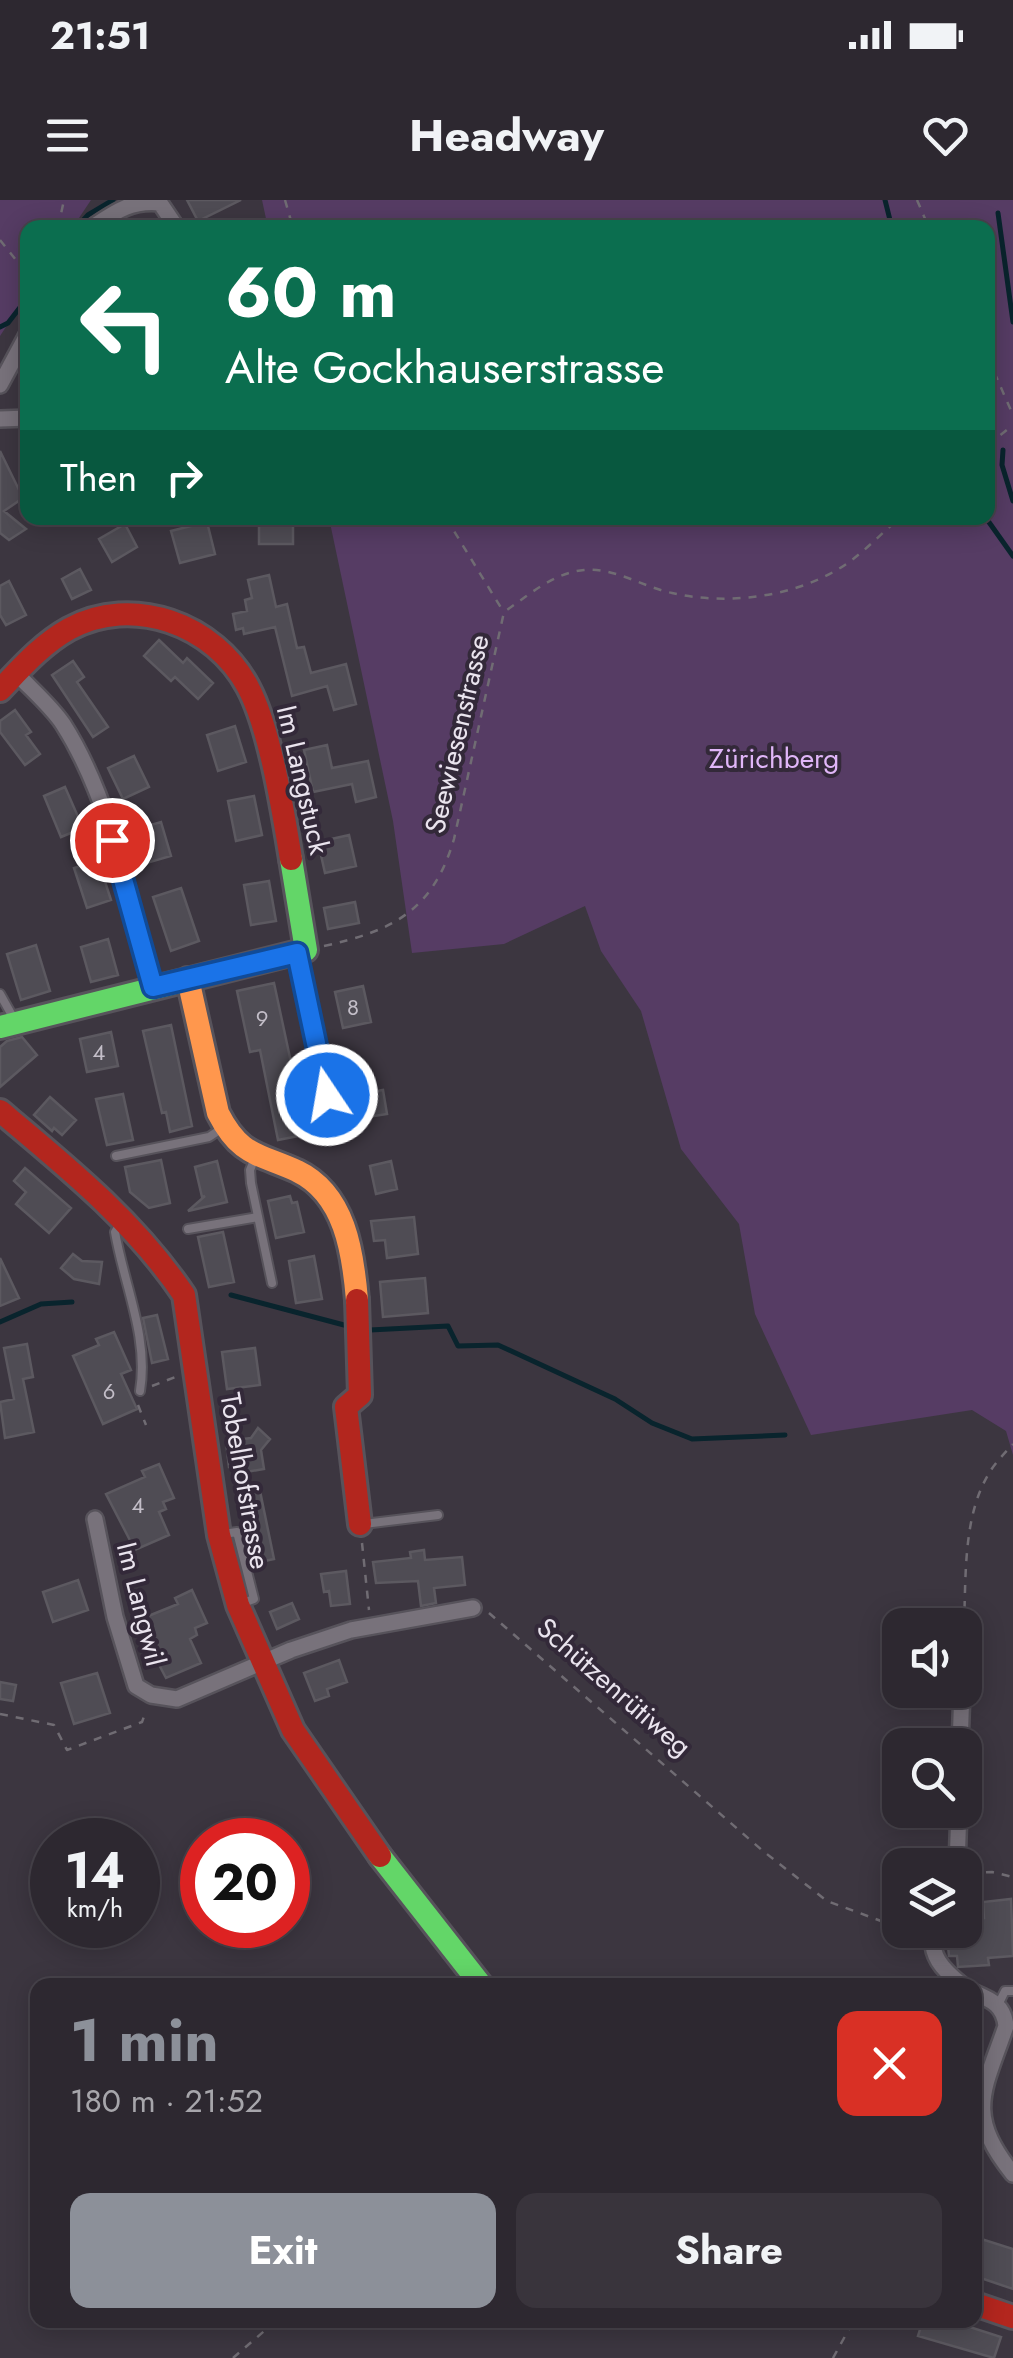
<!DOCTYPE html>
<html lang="en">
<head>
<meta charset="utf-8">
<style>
	body { margin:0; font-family:Jost,sans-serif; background:#39343c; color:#f1f3f6; height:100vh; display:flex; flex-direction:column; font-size:38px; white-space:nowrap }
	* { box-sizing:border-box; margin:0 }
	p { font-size:32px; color:#a7a6ab }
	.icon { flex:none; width:55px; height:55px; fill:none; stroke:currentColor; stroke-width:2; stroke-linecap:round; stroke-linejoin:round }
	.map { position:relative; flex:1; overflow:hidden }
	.panel { position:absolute; left:30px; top:1778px; width:952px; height:350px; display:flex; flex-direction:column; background:#2d2830; border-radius:20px; box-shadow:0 5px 25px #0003,0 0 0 2px #48444c }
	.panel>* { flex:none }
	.banner { position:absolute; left:20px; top:20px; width:975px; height:305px; border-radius:20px; box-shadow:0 5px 25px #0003,0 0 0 2px #48444c; background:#0b6e4f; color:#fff; overflow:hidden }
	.fabs { position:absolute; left:882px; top:1408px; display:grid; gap:20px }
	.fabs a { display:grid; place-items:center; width:100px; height:100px; border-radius:20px; background:#2d2830; box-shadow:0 5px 25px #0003,0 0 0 2px #48444c; font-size:50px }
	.speed { position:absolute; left:30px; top:1618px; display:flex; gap:20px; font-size:50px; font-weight:700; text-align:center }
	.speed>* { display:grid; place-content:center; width:130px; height:130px; border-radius:50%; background:#2d2830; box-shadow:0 5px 25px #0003,0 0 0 2px #48444c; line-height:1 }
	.speed small { font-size:25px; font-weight:400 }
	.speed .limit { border:15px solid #d22; background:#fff; color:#111 }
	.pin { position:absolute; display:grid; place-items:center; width:85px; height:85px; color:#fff; margin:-42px; border:5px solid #fff; border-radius:50%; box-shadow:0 2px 10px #0007 }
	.me { position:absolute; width:110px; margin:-55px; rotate:348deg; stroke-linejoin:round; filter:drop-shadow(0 0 8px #0008) }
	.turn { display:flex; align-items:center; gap:35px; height:210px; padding:0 40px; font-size:45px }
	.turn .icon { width:130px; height:130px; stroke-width:2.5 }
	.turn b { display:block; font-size:70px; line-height:85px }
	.then { display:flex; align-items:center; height:95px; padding:0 40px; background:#0003; gap:20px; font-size:38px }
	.round { display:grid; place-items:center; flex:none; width:105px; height:105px; border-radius:20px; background:#39343c }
	.head { display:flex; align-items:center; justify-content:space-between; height:170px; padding:0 40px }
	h1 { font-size:60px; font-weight:700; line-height:75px; color:#8c9099 }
	.button { display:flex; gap:20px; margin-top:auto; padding:20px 40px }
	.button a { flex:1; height:115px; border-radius:20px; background:#8c9099; color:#fff; font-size:40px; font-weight:700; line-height:115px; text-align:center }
	.button a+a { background:#39343c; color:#f1f3f6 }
	.status { display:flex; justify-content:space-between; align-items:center; height:70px; padding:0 50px; background:#2d2830; direction:ltr }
	.status svg { height:28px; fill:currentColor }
	header { display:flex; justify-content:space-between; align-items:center; height:130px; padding:0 40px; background:#2d2830; font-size:45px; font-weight:700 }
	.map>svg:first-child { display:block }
	.green { fill:#563c64 }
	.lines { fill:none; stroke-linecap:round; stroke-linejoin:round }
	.stream { stroke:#09242d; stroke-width:5 }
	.building { fill:#4f4c54; stroke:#5c5960; stroke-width:2.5 }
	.lane-casing { stroke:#57535b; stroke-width:12 }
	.street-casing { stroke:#57535b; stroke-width:20 }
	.fast-casing { stroke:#57535b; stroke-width:28 }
	.slow-casing { stroke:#57535b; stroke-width:28 }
	.jam-casing { stroke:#57535b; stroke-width:28 }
	.path { stroke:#706c73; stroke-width:2.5; stroke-dasharray:8 8; stroke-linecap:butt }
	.lane { stroke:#78727b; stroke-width:8 }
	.street { stroke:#78727b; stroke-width:15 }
	.fast { stroke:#63d668; stroke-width:22 }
	.slow { stroke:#ff974d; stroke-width:22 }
	.jam { stroke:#b3261e; stroke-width:22 }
	.route-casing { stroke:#114b97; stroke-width:25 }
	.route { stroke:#1a73e8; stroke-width:18 }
	.labels { text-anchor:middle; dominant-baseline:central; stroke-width:8; stroke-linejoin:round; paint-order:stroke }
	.number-label { font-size:22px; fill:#c3bec8 }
	.street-label { font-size:28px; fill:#eae4ee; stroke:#332939 }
	.park-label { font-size:28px; fill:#e0b6f8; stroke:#332939 }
</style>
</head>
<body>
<div class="status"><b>21:51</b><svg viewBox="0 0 49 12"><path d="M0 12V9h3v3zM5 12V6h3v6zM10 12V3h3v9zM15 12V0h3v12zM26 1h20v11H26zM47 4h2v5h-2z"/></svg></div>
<header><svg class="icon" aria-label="menu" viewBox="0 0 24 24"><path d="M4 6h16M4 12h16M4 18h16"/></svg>Headway<svg class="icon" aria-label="heart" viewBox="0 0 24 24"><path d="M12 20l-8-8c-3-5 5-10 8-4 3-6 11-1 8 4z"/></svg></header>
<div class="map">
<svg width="1013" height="2158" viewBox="0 0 1013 2158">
	<rect width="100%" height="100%" fill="#3c3640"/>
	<path class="green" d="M0 0H91L73 27 28 28 27 95 0 136Z
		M262 0H1013V1255L1006 1231 972 1210 811 1235 755 1114 739 1024 681 949 641 811 601 751 585 706 504 744 412 753 393 621 329 318H988V28H268Z"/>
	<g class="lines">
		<path class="stream" d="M885 0 892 28
			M998 13 1013 122
			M76 28 88 15 113 0
			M0 127 8 123 28 97
			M1003 250 1002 265 1013 301
			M573 318 618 320
			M986 318 1013 356
			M231 1095 344 1125
			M0 1122 41 1104 72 1102
			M370 1130 448 1126 458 1146 498 1145 615 1199 652 1223 692 1239 785 1235"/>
	</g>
	<path class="building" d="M187 0H241L198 21Z
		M0 251 23 298 4 311 26 329 9 340 0 333Z
		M259 318H293V344H259Z
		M207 322 215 354 180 363 171 331Z
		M125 324 137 347 112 362 99 339Z
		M80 369 91 390 72 399 62 379Z
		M269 375 276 407 287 404 297 448 304 447 311 473 346 464 356 504 334 510 327 486 292 496 275 427 244 434 243 428 236 430 233 414 247 411 245 400 252 398 248 380Z
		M9 381 26 415 6 425 0 415V386Z
		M159 440 183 463 187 458 213 483 198 499 175 477 171 481 144 456Z
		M73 461 84 477 77 482 108 527 93 537 52 475Z
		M15 510 31 532 26 535 40 554 25 565 0 532V521Z
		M235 526 246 562 218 571 207 535Z
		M327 545 332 568 368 561 376 597 356 602 352 584 313 592 304 550Z
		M134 556 149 587 123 599 108 568Z
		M65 587 83 628 61 637 44 596Z
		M254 596 262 635 236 641 228 601Z
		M161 622 171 656 143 664 133 630Z
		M349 635 356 666 325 673 318 642Z
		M98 660 111 700 87 708 74 668Z
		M269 681 276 721 251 725 244 685Z
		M181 688 199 741 171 751 153 697Z
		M355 702 359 723 328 729 324 708Z
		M108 739 118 775 91 782 81 747Z
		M36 745 50 791 21 800 7 754Z
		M274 783 292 867 301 865 314 933 278 940 260 850 250 852 237 791Z
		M363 786 371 822 343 828 335 792Z
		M171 825 192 926 170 932 166 912 162 913 143 831Z
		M111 832 118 866 87 872 80 839Z
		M22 837 37 855 0 887V847L7 841Z
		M383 890 387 914 361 918 357 894Z
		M123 894 133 940 107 945 96 899Z
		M50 897 76 920 62 935 54 928 52 931 34 915Z
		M161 960 170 1003 149 1008 130 992 125 967Z
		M217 961 227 1002 188 1011 205 996 202 997 195 967Z
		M391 961 397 989 376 994 370 966Z
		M25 968 71 1008 49 1033 16 1004 26 992 14 981Z
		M290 996 292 1003 297 1002 304 1032 276 1038 268 1001Z
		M414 1017 418 1054 387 1058 385 1040 374 1041 371 1021Z
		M223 1032 234 1082 209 1087 198 1037Z
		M73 1054 82 1061 102 1062 99 1084 74 1079 61 1068Z
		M314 1056 322 1099 296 1103 289 1061Z
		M0 1058 19 1098 0 1106Z
		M425 1078 428 1113 383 1117 380 1082Z
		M157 1115 168 1159 152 1163 143 1118Z
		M114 1132 131 1170 121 1174 137 1209 103 1224 73 1156 99 1145 96 1139Z
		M27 1144 33 1177 23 1179 34 1232 5 1238 0 1202 14 1199 4 1148Z
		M255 1148 260 1185 227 1189 222 1152Z
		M258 1228 270 1239 261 1250 264 1269 246 1272V1267H229L226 1241 251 1238Z
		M159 1264 174 1298 163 1302 166 1309 159 1312 169 1335 135 1350 106 1294 145 1277 142 1271Z
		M260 1291 274 1359 255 1363 238 1296Z
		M424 1350 425 1360 462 1357 465 1385 434 1388 436 1403 421 1406 418 1381 376 1383 373 1362 411 1358 410 1352Z
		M346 1371 350 1404 331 1406 329 1391 324 1392 321 1374Z
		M78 1380 88 1410 53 1422 43 1392Z
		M192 1390 207 1423 195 1428 197 1435 190 1439 201 1463 166 1478 136 1421 178 1404 175 1398Z
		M292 1403 299 1419 277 1429 270 1412Z
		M339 1460 347 1482 327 1489 329 1496 315 1501 304 1473Z
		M97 1473 110 1513 74 1524 61 1483Z
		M0 1482 16 1485 13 1501 0 1499Z
		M1011 1699 1013 1756 988 1758 989 1765 958 1767 957 1756H949L947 1737 955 1734 954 1730H965V1719L975 1721 984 1718 983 1702Z
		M975 2037 1013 2049V2089L975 2076Z
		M923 2120H948L1001 2137 994 2158 918 2136Z"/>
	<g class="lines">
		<g class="lane-casing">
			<path id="lane" d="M297 754 335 930
				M0 794 14 819
				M116 956 209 937 224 927
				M255 958 250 970 251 983 272 1083
				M120 1024 115 1032C124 1085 149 1137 140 1191
				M188 1029 258 1017
				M364 1324 438 1315
				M223 1334 237 1332 254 1399 243 1403
				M965 1707 975 1714
				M998 1805 1005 1791H1013"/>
		</g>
		<g class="street-casing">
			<path id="street" d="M91 28C115 12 131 0 160 3L177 28
				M0 185 28 133
				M0 219 28 218
				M16 473C31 489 51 506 63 524 111 599 130 702 153 787
				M95 1319 115 1417 136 1486 151 1495 177 1499 291 1450 351 1430 473 1408
				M960 1545 962 1490
				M957 1665 959 1610
				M934 1730C928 1755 943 1770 962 1785
				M975 1793C992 1800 1004 1806 1006 1826 983 1892 965 1914 1013 1974"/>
		</g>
		<g class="fast-casing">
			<path id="fast" d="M0 827 306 750 291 659
				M380 1656 481 1785"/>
		</g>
		<g class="slow-casing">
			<path id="slow" d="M188 779 218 913C240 956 257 953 297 971 345 994 353 1052 357 1100"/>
		</g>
		<g class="jam-casing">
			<path id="jam" d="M0 490C21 468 42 444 69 429 132 394 215 424 248 487 270 528 283 611 291 659
				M0 911C67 967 135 1022 184 1095L219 1335 238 1405 293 1530 380 1656
				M357 1100 360 1195 346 1207 360 1324
				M975 2104 1013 2117"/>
		</g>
		<path class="path" d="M285 0 293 28
			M917 0 929 28
			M58 28 64 0
			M0 40 28 75
			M988 158 1013 215
			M988 245 1013 225
			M446 318 503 411
			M324 746C392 731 433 711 454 639L504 412C529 395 553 373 584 370 614 367 643 387 672 393 725 405 788 398 835 371 859 358 879 335 900 318
			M152 1186 178 1176
			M138 1205 146 1225
			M362 1343 369 1410
			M489 1413 763 1651 827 1701 900 1728
			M964 1425C966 1378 963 1317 988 1275 994 1264 1004 1254 1013 1244
			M0 1514 54 1525 67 1550 142 1522 146 1511
			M970 1673 992 1672 1013 1677
			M904 1730 916 1736
			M233 2158 277 2120
			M833 2158 854 2120"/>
		<use href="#lane" class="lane"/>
		<use href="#street" class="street"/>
		<use href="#fast" class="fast"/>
		<use href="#slow" class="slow"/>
		<use href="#jam" class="jam"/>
	</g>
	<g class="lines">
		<g class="route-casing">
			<path id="route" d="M112 640 153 787 297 753 327 895"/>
		</g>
		<use href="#route" class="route"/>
	</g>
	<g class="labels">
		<g class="number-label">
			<text x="353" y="807">8</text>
			<text x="262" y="818">9</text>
			<text x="99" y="852">4</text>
			<text x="109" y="1191">6</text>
			<text x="138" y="1305">4</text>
		</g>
		<g class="street-label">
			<text transform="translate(457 534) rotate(-77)">Seewiesenstrasse</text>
			<text transform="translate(303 580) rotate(77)">Im Langstuck</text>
			<text transform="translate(245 1281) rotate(80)">Tobelhofstrasse</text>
			<text transform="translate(141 1404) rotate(76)">Im Langwil</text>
			<text transform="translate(614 1487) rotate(41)">Schützenrütiweg</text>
		</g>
		<g class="park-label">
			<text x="774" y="558">Zürichberg</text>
		</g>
	</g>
</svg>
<div class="fabs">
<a><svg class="icon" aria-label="sound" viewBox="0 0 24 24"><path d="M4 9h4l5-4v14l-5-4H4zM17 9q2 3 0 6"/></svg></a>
<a><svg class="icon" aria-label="search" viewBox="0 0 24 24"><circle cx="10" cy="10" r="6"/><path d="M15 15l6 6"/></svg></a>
<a><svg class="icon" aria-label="layers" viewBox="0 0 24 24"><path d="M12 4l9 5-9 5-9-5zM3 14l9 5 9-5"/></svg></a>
</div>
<div class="speed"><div>14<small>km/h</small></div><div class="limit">20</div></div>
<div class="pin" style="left:112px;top:640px;background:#d93025"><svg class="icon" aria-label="arrive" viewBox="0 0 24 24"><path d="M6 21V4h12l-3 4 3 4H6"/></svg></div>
<svg class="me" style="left:327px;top:895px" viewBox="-20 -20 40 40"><circle r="17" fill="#1a73e8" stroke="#fff" stroke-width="3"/><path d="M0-11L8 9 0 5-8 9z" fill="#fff"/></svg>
<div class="banner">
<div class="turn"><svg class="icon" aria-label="left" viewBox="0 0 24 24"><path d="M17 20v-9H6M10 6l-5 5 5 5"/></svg><div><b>60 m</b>Alte Gockhauserstrasse</div></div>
<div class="then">Then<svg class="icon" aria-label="right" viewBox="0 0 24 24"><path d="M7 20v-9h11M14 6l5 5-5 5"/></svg></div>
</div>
<section class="panel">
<div class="head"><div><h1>1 min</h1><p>180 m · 21:52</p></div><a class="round" style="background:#d93025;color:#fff"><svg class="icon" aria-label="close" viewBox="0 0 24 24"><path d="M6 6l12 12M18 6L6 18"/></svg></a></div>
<div class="button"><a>Exit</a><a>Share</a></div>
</section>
</div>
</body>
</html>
